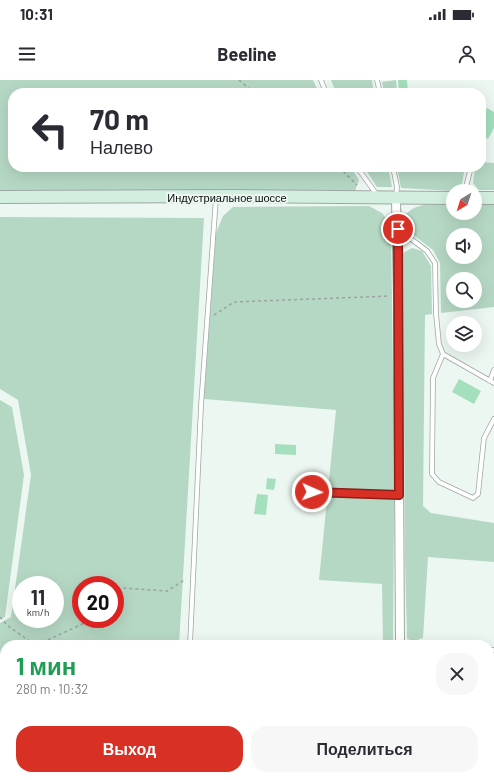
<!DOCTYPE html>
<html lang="ru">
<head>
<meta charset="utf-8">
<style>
	body { margin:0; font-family:Barlow,sans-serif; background:#f7f7f7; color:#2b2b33; height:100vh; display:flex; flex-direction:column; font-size:15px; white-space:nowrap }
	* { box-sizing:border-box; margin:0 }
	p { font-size:13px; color:#7c7c81 }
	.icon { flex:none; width:22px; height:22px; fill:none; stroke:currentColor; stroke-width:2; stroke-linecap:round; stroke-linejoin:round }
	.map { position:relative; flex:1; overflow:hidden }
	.panel { position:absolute; left:0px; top:560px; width:494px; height:140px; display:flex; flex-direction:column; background:#fff; border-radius:16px 16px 0 0; box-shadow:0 4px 16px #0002 }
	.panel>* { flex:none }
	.banner { position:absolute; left:8px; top:8px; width:478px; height:84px; border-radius:16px; box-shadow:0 4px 16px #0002; background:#fff; color:#2b2b33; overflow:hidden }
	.needle { width:26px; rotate:218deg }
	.controls { position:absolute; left:446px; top:104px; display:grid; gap:8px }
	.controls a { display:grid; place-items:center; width:36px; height:36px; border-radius:50%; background:#fff; box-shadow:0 4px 16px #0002; font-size:20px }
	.speed { position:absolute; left:12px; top:496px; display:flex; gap:8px; font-size:20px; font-weight:700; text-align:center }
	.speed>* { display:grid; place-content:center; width:52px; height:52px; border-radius:50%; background:#fff; box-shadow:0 4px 16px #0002; line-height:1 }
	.speed small { font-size:10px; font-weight:400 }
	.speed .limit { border:6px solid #d22; background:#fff; color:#111 }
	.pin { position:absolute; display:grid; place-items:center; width:34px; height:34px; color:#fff; margin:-17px; border:2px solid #fff; border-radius:50%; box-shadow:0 1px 4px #0007 }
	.me { position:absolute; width:44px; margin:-22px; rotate:92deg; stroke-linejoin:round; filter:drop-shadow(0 0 3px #0008) }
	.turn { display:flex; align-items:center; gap:14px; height:84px; padding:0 16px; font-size:18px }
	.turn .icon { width:52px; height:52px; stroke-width:2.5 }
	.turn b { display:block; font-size:28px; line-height:34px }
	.round { display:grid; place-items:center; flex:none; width:42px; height:42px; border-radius:16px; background:#f7f7f7 }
	.head { display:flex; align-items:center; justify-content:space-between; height:68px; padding:0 16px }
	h1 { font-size:24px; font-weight:700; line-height:30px; color:#1e9e55 }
	.primary-button { display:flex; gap:8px; margin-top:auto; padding:8px 16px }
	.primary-button a { flex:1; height:46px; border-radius:16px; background:#d93025; color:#fff; font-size:16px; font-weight:700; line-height:46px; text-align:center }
	.primary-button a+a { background:#f7f7f7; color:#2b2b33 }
	.status { display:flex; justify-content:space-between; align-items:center; height:28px; padding:0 20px; background:#fff; direction:ltr }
	.status svg { height:11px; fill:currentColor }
	header { display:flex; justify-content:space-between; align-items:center; height:52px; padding:0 16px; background:#fff; font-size:18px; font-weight:700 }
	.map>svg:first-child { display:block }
	.green { fill:#b5d8c4; fill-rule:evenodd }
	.building { fill:#a4dfbe }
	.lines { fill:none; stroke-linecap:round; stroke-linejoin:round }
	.service-casing { stroke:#9ea7a2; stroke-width:5.5 }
	.minor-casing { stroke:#9ea7a2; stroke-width:10 }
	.secondary-casing { stroke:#9ea7a2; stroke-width:14 }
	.path { stroke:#9ba39f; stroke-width:1.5; stroke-dasharray:3 3; stroke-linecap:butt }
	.service { stroke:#fff; stroke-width:4 }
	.minor { stroke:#fff; stroke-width:8 }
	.secondary { stroke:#d1eedf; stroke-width:12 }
	.route-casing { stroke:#8d1f18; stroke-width:10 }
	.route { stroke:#d93025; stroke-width:7 }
	.labels { text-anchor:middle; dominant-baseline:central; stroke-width:4; stroke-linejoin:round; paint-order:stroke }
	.street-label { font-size:11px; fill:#0b0f0d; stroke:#edf7f1 }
</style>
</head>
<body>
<div class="status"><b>10:31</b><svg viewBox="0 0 49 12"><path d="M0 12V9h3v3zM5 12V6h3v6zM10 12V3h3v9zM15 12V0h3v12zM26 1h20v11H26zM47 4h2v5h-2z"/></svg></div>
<header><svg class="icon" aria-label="menu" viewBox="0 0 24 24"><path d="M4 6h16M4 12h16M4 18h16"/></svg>Beeline<svg class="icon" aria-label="person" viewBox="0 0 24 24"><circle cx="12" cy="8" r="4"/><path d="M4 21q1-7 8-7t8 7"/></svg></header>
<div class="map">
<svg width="494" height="700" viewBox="0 0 494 700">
	<rect width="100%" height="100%" fill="#edf7f1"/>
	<path class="green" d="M0 0H313L319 13H13V87H351L359 100 355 111 322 113 226 110 0 111Z
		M331 0H372L374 13H336Z
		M396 0 397 13H384L382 2Z
		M481 82 494 83V110H479L473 103 475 87H481Z
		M364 87H388L392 107H377Z
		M397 87H465L461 110 453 111 401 108Z
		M431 124H453V133H475V124H494V227L441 233 440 183 433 170 404 148 402 140C410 127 417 126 431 124ZM453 155H475V177H453ZM453 199H475V221H453Z
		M369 126 382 133 391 145 393 293 395 311 393 565H383L382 504 319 500 336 330 204 319 216 153 223 136 233 127Z
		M0 137 204 138 179 565H5V590H0V543L11 537 31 395 18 320 0 309ZM21 505H55V539H21ZM81 505H115V539H81Z
		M412 168 422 171 431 186 432 234 425 235 423 426 431 433 494 443V482L428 477 423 558 414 561 407 559 405 480 403 173Z
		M0 320 12 327 24 395 5 537 0 539Z"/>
	<path class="building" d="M398 0H407L408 13H399Z
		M487 28 494 32V48L488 59 481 55V41Z
		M459 299 481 311 474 324 452 312Z
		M275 364 296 365V375L275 374Z
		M267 398 276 399 274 410 266 409Z
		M257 414 268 415 266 435 254 434Z"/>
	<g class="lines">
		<g class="service-casing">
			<path id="service" d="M321 0 326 13
				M377 0 380 13
				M357 87 377 115
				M393 87 397 107 396 116
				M465 111 471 87
				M398 149 427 171 435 183 436 234 439 264 443 274 494 303
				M443 274 433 298 432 394 439 402 473 418 478 414 484 358 494 339
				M490 301 494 290
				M312 412 399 415
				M190 565 201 326 216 118
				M489 570H494
				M70 695 72 700
				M402 697 418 700
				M339 700V695
				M487 700H494"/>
		</g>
		<g class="minor-casing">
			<path id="minor" d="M396 119 398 216 400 565
				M402 700V695"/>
		</g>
		<g class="secondary-casing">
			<path id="secondary" d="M0 117 234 116 453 118
				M475 118H494"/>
		</g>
		<path class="path" d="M239 0 254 13
			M339 87 357 105
			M214 235 234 222 390 216
			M115 516 122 508 167 511 186 499
			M0 537 7 545 35 565
			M37 565 93 539"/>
		<use href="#service" class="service"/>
		<use href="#minor" class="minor"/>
		<use href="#secondary" class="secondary"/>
	</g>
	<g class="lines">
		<g class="route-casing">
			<path id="route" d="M312 412 399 415 398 149"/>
		</g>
		<use href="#route" class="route"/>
	</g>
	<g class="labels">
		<g class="street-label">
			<text x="227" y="117">Индустриальное шоссе</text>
		</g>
	</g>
</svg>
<div class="controls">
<a><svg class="needle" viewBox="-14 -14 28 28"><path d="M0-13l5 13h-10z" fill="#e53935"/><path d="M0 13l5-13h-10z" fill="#7c7c81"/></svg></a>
<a><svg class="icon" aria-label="sound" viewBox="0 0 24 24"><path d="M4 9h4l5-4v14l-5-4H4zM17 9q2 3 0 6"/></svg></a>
<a><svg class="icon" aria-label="search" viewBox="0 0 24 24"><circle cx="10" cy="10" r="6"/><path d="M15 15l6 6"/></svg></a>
<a><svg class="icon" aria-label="layers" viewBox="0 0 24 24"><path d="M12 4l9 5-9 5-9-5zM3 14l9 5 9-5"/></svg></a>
</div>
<div class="speed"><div>11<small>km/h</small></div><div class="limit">20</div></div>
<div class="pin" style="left:398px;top:149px;background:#d93025"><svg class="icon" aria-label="arrive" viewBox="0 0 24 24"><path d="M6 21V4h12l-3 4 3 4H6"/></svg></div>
<svg class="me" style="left:312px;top:412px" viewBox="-20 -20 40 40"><circle r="17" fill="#d93025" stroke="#fff" stroke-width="3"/><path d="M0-11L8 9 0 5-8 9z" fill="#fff"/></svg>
<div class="banner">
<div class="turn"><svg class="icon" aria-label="left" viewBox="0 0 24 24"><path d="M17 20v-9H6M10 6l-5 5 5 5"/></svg><div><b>70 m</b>Налево</div></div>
</div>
<section class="panel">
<div class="head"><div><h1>1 мин</h1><p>280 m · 10:32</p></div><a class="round"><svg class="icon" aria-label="close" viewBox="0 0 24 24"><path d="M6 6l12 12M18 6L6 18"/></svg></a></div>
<div class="primary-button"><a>Выход</a><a>Поделиться</a></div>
</section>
</div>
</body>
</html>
